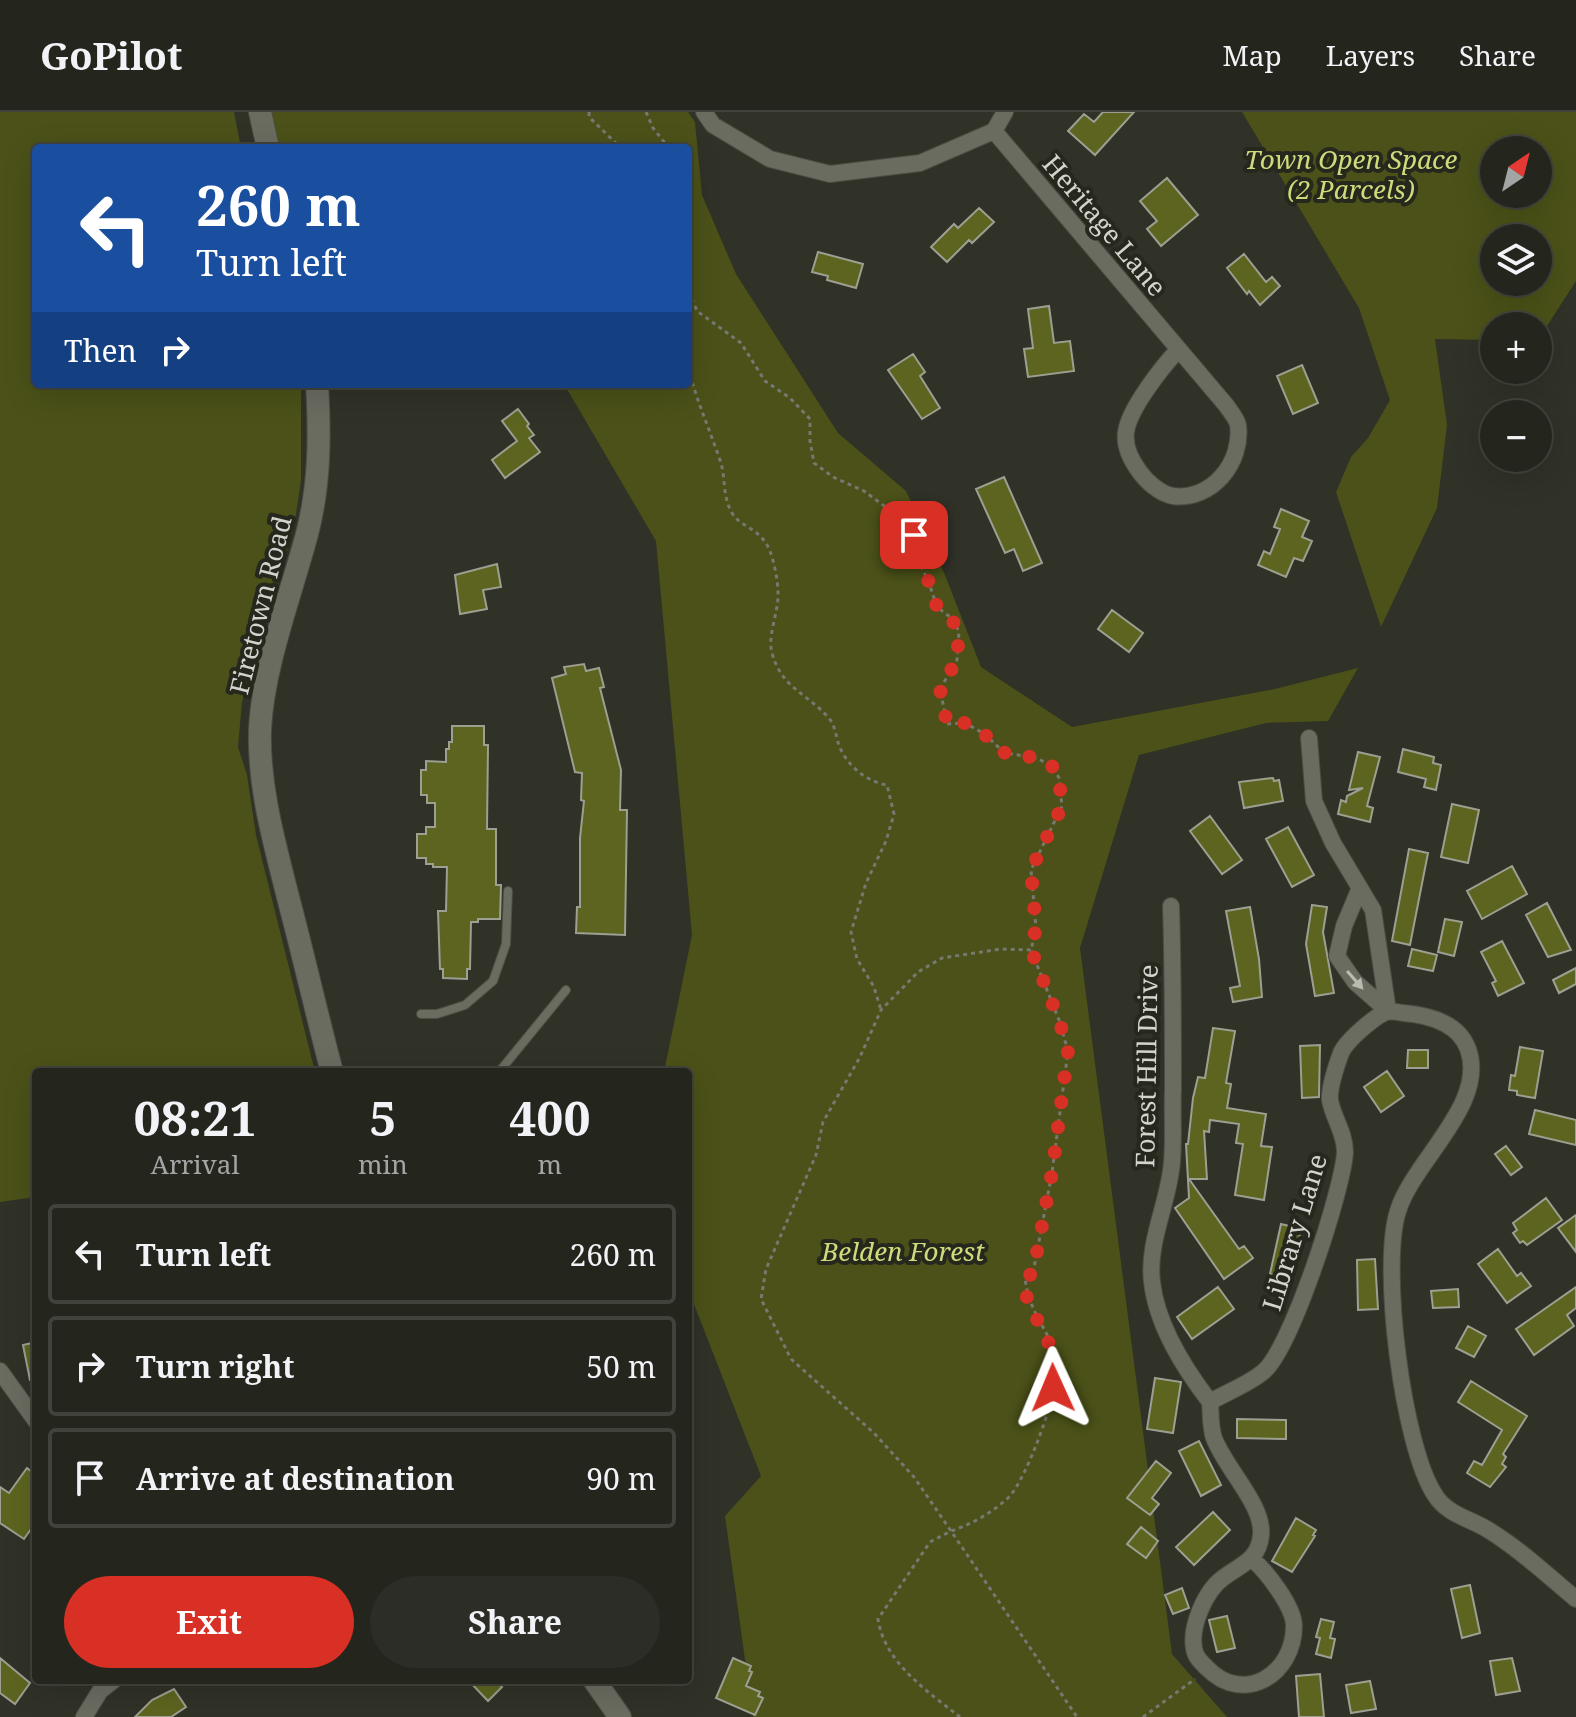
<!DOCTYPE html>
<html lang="en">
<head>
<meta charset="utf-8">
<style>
	body { margin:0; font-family:"Noto Serif",serif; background:#2c2d26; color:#f1f3f6; height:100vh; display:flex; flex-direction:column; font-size:30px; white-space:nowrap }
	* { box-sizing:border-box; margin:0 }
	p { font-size:26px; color:#a3a5a4 }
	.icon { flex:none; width:44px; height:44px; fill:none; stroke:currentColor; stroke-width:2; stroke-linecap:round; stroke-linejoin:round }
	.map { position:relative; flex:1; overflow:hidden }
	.sheet { position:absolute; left:32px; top:956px; width:660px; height:616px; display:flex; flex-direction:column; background:#24251d; border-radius:8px; box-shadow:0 8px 32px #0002,0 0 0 2px #41423b }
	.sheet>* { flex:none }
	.hud { position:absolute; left:32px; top:32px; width:660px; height:244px; border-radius:8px; box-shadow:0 8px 32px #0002,0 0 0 2px #41423b; background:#1a4fa0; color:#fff; overflow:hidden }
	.needle { width:52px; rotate:35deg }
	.controls { position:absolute; left:1480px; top:24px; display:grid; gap:16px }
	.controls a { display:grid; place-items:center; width:72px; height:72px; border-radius:50%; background:#24251d; box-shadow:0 8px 32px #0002,0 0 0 2px #41423b; font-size:40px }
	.pin { position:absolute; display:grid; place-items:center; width:68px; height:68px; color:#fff; margin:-34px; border-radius:16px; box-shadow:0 4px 12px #0006 }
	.me { position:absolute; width:88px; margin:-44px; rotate:359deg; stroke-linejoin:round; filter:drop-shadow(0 0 6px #0008) }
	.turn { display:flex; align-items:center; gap:28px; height:168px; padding:0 32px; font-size:36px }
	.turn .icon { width:104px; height:104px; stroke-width:2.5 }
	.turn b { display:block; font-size:56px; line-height:68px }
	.then { display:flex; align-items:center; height:76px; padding:0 32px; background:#0003; gap:16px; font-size:30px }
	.eta { display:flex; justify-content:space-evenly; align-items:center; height:136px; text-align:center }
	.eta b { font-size:48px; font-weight:700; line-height:56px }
	.primary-button { display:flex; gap:16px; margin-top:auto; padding:16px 32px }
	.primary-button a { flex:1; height:92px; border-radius:48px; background:#d93025; color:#fff; font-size:32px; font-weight:700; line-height:92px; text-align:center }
	.primary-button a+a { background:#2c2d26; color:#f1f3f6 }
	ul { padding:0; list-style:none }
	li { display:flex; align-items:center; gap:24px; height:100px; margin:0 16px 12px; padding:0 16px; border:4px solid #41423b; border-radius:8px }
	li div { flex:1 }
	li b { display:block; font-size:30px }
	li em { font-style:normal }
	header { display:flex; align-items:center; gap:48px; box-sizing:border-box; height:112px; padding:0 40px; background:#24251d; border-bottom:2px solid #41423b }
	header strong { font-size:38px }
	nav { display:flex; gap:44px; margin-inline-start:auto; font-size:28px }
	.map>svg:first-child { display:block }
	.green { fill:#4b5118; fill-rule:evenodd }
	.building { fill:#5d641f; stroke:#9d9f92; stroke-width:2 }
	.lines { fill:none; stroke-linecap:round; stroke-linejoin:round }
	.lane-casing { stroke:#4c4d44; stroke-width:10 }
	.street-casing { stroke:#4c4d44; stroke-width:18 }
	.secondary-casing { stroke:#4c4d44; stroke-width:24 }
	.path { stroke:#777870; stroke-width:3; stroke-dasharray:4 4; stroke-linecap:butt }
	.lane { stroke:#6a6c60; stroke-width:8 }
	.street { stroke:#6a6c60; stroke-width:16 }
	.secondary { stroke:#6a6c60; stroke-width:22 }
	.oneway { fill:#b9bab2 }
	.route { stroke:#d93025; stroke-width:14; stroke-dasharray:0 25.2 }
	.labels { text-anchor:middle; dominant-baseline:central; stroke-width:8; stroke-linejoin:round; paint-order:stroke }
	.park-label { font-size:26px; font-style:italic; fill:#cfdb7b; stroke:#26271d }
	.street-label { font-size:26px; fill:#d3d4ce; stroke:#26271d }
</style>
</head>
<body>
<header>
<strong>GoPilot</strong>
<nav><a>Map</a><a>Layers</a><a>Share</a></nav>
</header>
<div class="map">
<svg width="1576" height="1605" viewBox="0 0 1576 1605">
	<rect width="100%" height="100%" fill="#303127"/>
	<path class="green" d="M0 0H234L241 36H36V272H301V369L294 415 242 590 238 635 247 663 256 723 315 960H36V1085L0 1090Z
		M271 0H688L695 10 702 83 736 162 838 321 906 379 945 463 981 555 1072 615 1275 577 1358 556 1328 609 1266 611 1139 643 1080 836 1172 1542 1227 1605H753L725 1404 761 1364 688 1177V960H664L692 823 656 429 564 272H688V36H277Z
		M1242 0H1576V169L1538 228V214H1494V228L1435 227 1447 313 1437 396 1381 515 1336 380 1351 345 1368 326 1390 288 1359 196ZM1494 38H1538V82H1494ZM1494 126H1538V170H1494Z"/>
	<path class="building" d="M1103 0H1134L1095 43 1068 19 1084 2 1094 10Z
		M1167 66 1198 103 1161 134 1147 117 1157 109 1140 89Z
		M979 96 994 110 972 131 969 128 947 150 931 135 954 112 958 116Z
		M818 140 863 152 856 176 827 168 828 164 812 160Z
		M1244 142 1266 170 1272 165 1280 174 1260 193 1249 179 1247 182 1227 156Z
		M1049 194 1054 231 1070 229 1074 259 1028 265 1024 237 1033 236 1028 197Z
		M913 242 925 260 920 264 940 296 922 307 888 258Z
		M1302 253 1318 291 1293 302 1277 264Z
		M518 297 529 312 527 314 534 323 529 326 540 340 505 366 492 348 517 329 502 309Z
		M1004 365 1042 451 1023 459 1014 437 1005 441 976 377Z
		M1281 397 1309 409 1302 425 1312 429 1303 449 1294 446 1286 465 1258 453 1264 439 1270 442 1280 417 1274 415Z
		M497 452 501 475 483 478 487 497 460 502 455 463Z
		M1112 498 1143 521 1129 540 1098 517Z
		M584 552 586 559 599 556 604 575 600 576 621 658 620 698H627L625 823 576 821 577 795H580V726L584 689 581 688 582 661 575 660 552 566 566 562 564 555Z
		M452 614H484V633H488L487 717H496V773H501L500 807H478V810H471L470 857H467V867L443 866V857H440L438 799H446L447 755H433V752H426V746H417V722H426V715H435V691H427V683H421V658H426V649L446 650V637H449V630H452Z
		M1403 637 1434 645 1433 651 1441 653 1436 678 1424 675 1426 667 1398 660Z
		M1358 640 1380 645 1367 694 1373 696 1370 710 1338 702 1341 688 1346 690 1347 684 1363 676 1349 678Z
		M1273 666 1274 669 1279 668 1283 689 1244 696 1239 670Z
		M1452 692 1479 698 1468 751 1441 745Z
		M1210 704 1242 748 1222 762 1190 719Z
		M1288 715 1314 763 1292 775 1266 727Z
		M1409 737 1428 741 1410 833 1392 829Z
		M1512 754 1527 782 1482 807 1467 779Z
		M1547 791 1571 838 1548 845 1526 803Z
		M1312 793 1327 795 1323 820 1334 881 1315 884 1306 832Z
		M1250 795 1259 847 1262 885 1233 890 1230 876 1240 874 1226 799Z
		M1445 807 1462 810 1454 844 1438 840Z
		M1502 829 1524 871 1498 884 1492 871 1496 869 1481 840Z
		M1412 837 1437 843 1433 859 1408 854Z
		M1576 856V872L1559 881 1553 868Z
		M1213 916 1235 919 1226 971 1231 972 1227 996 1266 1002 1261 1034 1272 1035 1264 1088 1235 1083 1243 1032 1236 1031 1239 1012 1210 1008 1209 1020 1204 1019 1207 1067H1189L1239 1137 1244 1134 1253 1146 1224 1167 1175 1096 1189 1086 1186 1032H1188L1193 986 1198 965 1205 966Z
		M1320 933 1319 985 1302 986 1300 934Z
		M1520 935 1543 939 1535 986 1517 983V979L1509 978 1511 963 1515 964Z
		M1408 938H1428V956H1407Z
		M1387 959 1404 984 1381 1000 1364 975Z
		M1535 998 1576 1008V1033L1529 1022Z
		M1506 1034 1522 1055 1511 1063 1495 1042Z
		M1546 1086 1562 1108 1527 1133 1523 1129 1520 1131 1513 1121 1517 1118 1513 1111Z
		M1576 1103V1140L1558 1116Z
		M1281 1112 1301 1117 1290 1166 1270 1162Z
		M1498 1137 1517 1164 1521 1161 1531 1174 1507 1191 1478 1152Z
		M1375 1147 1378 1197 1358 1198 1357 1148Z
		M1218 1175 1234 1197 1192 1227 1177 1205Z
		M1576 1175V1196L1567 1203 1574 1214 1534 1243 1516 1217Z
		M1458 1177 1459 1195 1433 1196 1431 1179Z
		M1468 1214 1486 1224 1474 1245 1456 1236Z
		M36 1230V1268H30L23 1233Z
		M1155 1266 1181 1270 1173 1321 1147 1317Z
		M1471 1269 1527 1304 1503 1342 1506 1345 1502 1352 1506 1355 1490 1375 1467 1361 1474 1349 1482 1353 1502 1318 1458 1290Z
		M1237 1307 1286 1308V1327L1237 1326Z
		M1199 1329 1221 1373 1201 1384 1179 1339Z
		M1156 1349 1171 1361 1152 1386 1159 1392 1150 1403 1127 1386Z
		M27 1356 36 1363V1420L31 1417 24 1427 0 1411V1375L9 1381Z
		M1213 1400 1230 1418 1194 1453 1176 1435Z
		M1296 1406 1316 1418 1313 1423 1315 1424 1292 1460 1272 1449Z
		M1141 1415 1158 1429 1146 1446 1127 1432Z
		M1470 1473 1480 1521 1462 1526 1451 1477Z
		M1182 1476 1189 1496 1173 1502 1165 1483Z
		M1227 1504 1235 1536 1217 1540 1209 1508Z
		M1321 1507 1334 1510 1330 1526 1335 1527 1331 1546 1316 1542 1320 1526 1316 1525Z
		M0 1546 30 1571 15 1592 0 1581Z
		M733 1546 751 1554 749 1559 752 1560 746 1574 760 1580 758 1584 763 1586 755 1603 716 1586Z
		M1512 1546 1520 1579 1496 1583 1490 1549Z
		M1320 1562 1324 1605H1299L1296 1564Z
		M468 1568H495L502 1575 488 1589Z
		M1370 1569 1376 1597 1351 1601 1346 1573Z
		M174 1577 186 1595 171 1605H135L152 1588Z"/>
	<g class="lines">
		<g class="lane-casing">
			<path id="lane" d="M421 902H437L465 893 493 869 506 832 508 779
				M499 960 566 878"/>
		</g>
		<g class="street-casing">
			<path id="street" d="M704 0 713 13 770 47 830 62 920 51 994 19 1005 0
				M994 19 1226 293C1230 299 1237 307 1238 313 1243 350 1212 389 1173 384 1160 382 1146 369 1139 359 1131 348 1124 334 1126 320 1129 297 1162 255 1178 238
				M1309 626 1314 689 1333 731 1373 798 1388 899
				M1359 778 1344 814 1337 844 1355 870 1388 899
				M1171 794C1173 855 1173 916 1173 977 1172 1001 1174 1026 1172 1050 1169 1090 1147 1130 1152 1170 1157 1214 1184 1256 1210 1290
				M0 1259 36 1309
				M1253 1448C1267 1460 1294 1495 1294 1514 1294 1562 1244 1594 1207 1556 1201 1550 1195 1545 1194 1536 1190 1515 1205 1479 1223 1466 1240 1453 1259 1448 1261 1423 1264 1393 1225 1356 1214 1326 1210 1315 1211 1301 1210 1290 1227 1280 1249 1272 1263 1260 1291 1238 1343 1077 1345 1040 1345 1020 1333 1006 1330 988 1329 976 1337 952 1341 941 1346 929 1374 905 1386 900 1391 899 1398 900 1403 901 1428 903 1458 910 1468 937 1488 992 1413 1049 1398 1099 1380 1154 1403 1336 1435 1383 1447 1403 1472 1407 1490 1419 1521 1438 1548 1464 1576 1487
				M84 1605 100 1579 114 1568"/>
		</g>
		<g class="secondary-casing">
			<path id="secondary" d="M260 0 268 36
				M317 272C320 323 320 372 307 422 291 482 263 555 260 617 258 675 275 733 289 789 304 846 317 903 332 960
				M594 1568 620 1605"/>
		</g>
		<path class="path" d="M589 0V5L621 36
			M646 0 653 16 669 36
			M688 131 690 182 697 199 741 231 765 269 790 286 810 307V329L814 351 833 365 864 379 887 396 895 412 914 423 911 435 928 468 937 495 950 505 959 519 957 548 940 577 947 612 965 611 983 621 1005 641 1037 646 1053 655 1059 666 1062 694 1031 758 1036 816 1031 838 1059 908 1068 939 1052 1061 1033 1161 1025 1166C1029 1202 1049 1217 1056 1246 1063 1271 1027 1366 1009 1385 992 1401 972 1412 951 1419L1077 1605
			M688 255C696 287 709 316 720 348 726 365 722 384 732 401 741 416 760 415 770 439 774 450 778 468 778 481 779 500 767 523 772 541 781 575 806 581 827 604 837 614 835 626 841 638 850 656 868 670 887 673L894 702 886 729 866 771 851 820 857 847 874 875 881 898
			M960 1605C928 1580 884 1550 878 1507L930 1430 951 1419 914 1365 874 1321 791 1247 761 1187 766 1157 816 1043 823 1010 860 945 881 898 918 860 942 846 1001 837 1031 838
			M1143 1605 1195 1567"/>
		<use href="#lane" class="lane"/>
		<use href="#street" class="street"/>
		<use href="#secondary" class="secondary"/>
	</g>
	<defs><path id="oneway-solid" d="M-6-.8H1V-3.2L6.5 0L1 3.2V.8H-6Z" transform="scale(2)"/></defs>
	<use class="oneway" href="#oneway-solid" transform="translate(1355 868) rotate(49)"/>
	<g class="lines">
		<path class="route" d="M914 423 911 435 928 468 937 495 950 505 959 519 957 548 940 577 947 612 965 611 983 621 1005 641 1037 646 1053 655 1059 666 1062 694 1031 758 1036 816 1031 838 1059 908 1068 939 1052 1061 1033 1161 1025 1166 1027 1187 1057 1248 1053 1276"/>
	</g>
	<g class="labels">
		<g class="park-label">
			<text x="1351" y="47">Town Open Space<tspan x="1351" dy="30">(2 Parcels)</tspan></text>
			<text x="903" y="1139">Belden Forest</text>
		</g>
		<g class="street-label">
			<text transform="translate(1105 113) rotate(50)">Heritage Lane</text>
			<text transform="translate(260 493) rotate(-76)">Firetown Road</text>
			<text transform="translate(1146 954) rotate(-89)">Forest Hill Drive</text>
			<text transform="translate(1294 1120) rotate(-73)">Library Lane</text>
		</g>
	</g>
</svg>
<div class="controls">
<a><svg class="needle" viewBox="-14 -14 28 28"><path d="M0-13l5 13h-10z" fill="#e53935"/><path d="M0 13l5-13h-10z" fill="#a3a5a4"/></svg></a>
<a><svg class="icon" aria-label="layers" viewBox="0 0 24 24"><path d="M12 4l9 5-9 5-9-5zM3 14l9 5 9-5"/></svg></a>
<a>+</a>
<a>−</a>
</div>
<div class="pin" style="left:914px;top:423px;background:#d93025"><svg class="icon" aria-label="arrive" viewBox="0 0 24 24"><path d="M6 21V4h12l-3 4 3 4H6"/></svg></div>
<svg class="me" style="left:1053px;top:1276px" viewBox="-20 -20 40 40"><path d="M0-17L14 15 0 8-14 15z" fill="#d93025" stroke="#fff" stroke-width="4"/></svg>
<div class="hud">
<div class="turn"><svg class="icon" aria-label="left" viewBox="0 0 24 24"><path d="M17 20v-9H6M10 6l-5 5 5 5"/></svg><div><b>260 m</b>Turn left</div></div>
<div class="then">Then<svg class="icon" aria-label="right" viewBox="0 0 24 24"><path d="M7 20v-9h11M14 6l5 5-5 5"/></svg></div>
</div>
<section class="sheet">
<div class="eta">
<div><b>08:21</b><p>Arrival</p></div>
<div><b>5</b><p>min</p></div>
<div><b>400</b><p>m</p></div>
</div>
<ul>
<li><svg class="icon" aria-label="left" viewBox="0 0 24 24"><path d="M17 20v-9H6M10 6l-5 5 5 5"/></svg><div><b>Turn left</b></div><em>260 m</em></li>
<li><svg class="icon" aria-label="right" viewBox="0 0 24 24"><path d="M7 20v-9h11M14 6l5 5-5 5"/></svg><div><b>Turn right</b></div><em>50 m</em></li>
<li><svg class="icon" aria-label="arrive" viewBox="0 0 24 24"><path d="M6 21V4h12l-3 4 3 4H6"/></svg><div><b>Arrive at destination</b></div><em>90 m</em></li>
</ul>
<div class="primary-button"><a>Exit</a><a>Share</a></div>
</section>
</div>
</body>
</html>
